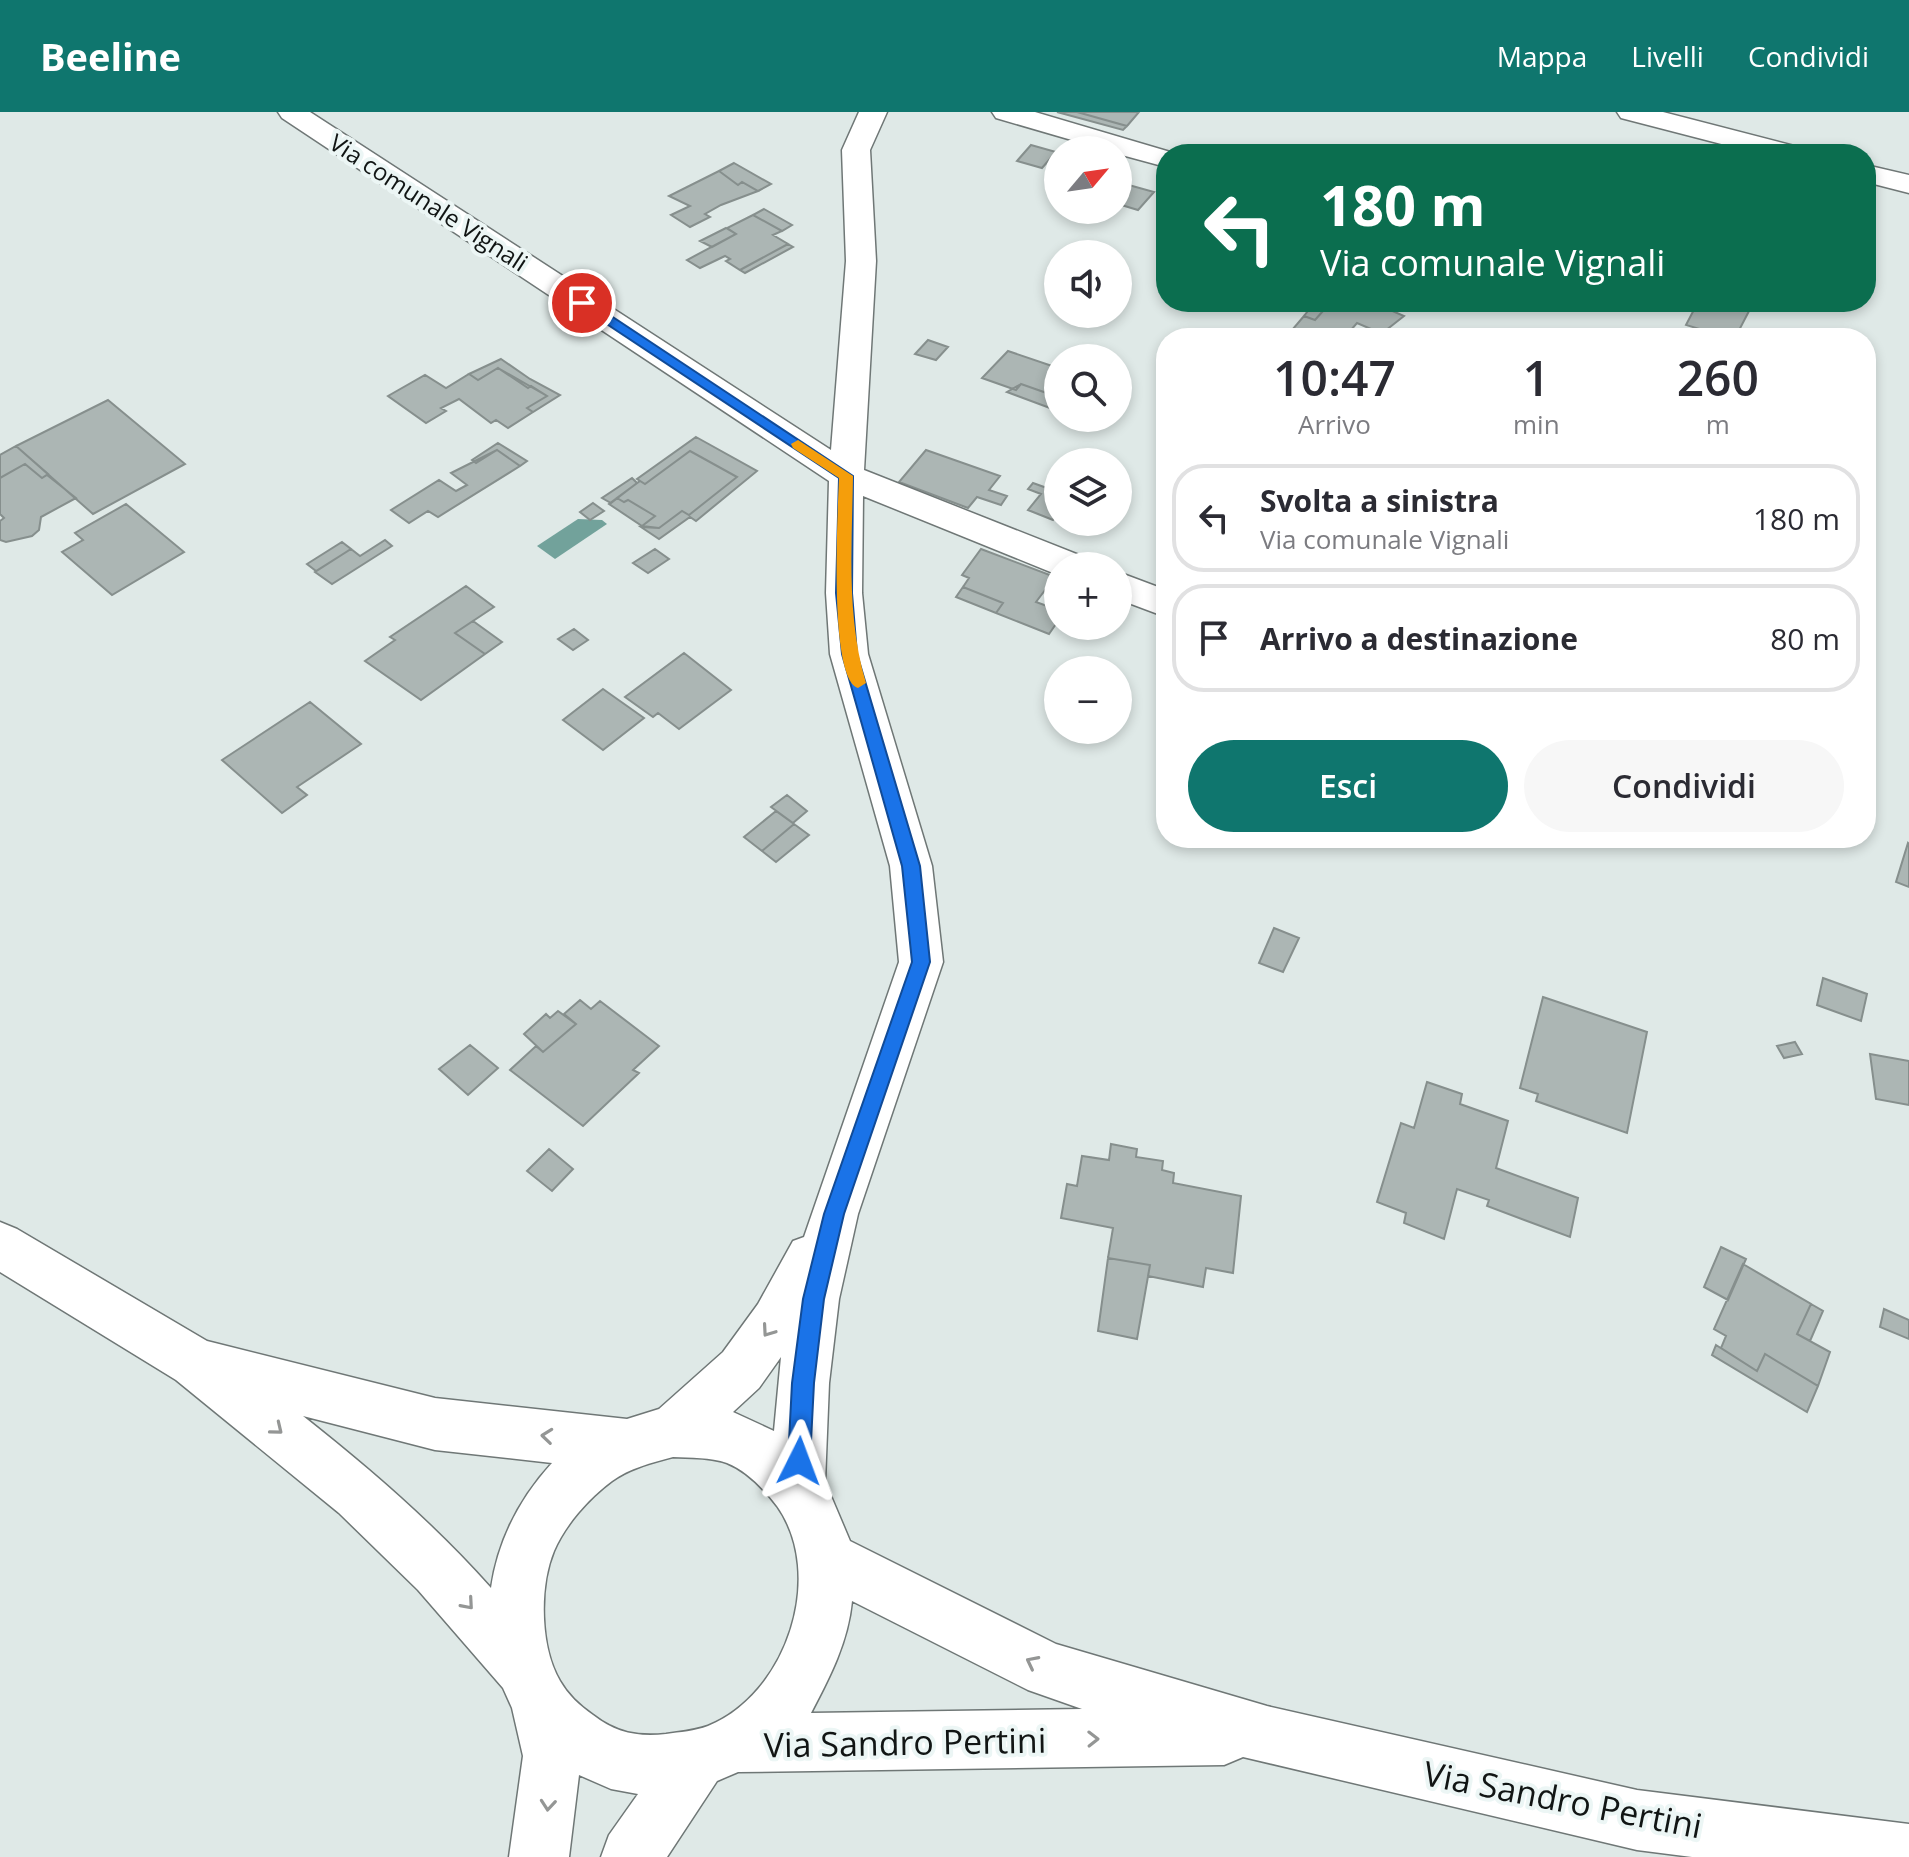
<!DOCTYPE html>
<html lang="it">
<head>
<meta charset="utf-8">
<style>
	body { margin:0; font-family:"Open Sans",sans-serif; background:#f7f7f7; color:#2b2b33; height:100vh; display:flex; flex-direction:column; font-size:30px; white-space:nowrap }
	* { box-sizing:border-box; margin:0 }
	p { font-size:26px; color:#7c7c81 }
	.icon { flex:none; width:44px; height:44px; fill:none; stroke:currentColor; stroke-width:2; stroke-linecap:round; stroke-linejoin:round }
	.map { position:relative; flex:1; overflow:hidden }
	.side { position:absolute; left:1156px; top:216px; width:720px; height:520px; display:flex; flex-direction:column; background:#fff; border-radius:32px; box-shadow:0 4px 12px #0003 }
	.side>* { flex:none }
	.top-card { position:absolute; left:1156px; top:32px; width:720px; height:168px; border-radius:32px; box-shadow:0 4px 12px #0003; background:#0b6e4f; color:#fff; overflow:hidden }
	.needle { width:52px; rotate:61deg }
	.fabs { position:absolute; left:1044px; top:24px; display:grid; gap:16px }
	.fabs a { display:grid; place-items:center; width:88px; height:88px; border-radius:50%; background:#fff; box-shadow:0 4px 12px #0003; font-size:40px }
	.pin { position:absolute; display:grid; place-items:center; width:68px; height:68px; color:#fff; margin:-34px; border:4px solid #fff; border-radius:50%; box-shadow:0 2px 8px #0007 }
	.me { position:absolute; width:88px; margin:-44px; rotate:3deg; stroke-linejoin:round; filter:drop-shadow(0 0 6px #0008) }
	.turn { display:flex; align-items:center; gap:28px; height:168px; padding:0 32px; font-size:36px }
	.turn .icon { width:104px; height:104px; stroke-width:2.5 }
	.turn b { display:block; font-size:56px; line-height:68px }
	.eta { display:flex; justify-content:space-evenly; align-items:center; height:136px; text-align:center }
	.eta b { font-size:48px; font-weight:600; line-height:56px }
	.action { display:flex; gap:16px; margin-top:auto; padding:16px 32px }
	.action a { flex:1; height:92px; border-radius:48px; background:#0f766e; color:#fff; font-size:32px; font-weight:600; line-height:92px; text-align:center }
	.action a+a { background:#f7f7f7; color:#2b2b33 }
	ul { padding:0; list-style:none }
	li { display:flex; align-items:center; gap:24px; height:108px; margin:0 16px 12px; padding:0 16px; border:4px solid #e1e1e2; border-radius:32px }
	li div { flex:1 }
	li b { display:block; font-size:30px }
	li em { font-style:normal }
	header { display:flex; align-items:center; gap:48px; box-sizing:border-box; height:112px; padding:0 40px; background:#0f766e; color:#fff }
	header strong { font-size:38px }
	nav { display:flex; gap:44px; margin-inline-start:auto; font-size:28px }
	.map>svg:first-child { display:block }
	.water { fill:#72a29b }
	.building { fill:#acb6b4; stroke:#868f8d; stroke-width:2 }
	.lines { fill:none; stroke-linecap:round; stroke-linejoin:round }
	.minor-casing { stroke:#6f7776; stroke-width:3 }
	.minor { fill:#fff; fill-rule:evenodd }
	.oneway { stroke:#949695 }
	.route { fill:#1a73e8; stroke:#114b97; stroke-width:2 }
	.slow { fill:#f59e0b }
	.labels { text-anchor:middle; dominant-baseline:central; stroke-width:8; stroke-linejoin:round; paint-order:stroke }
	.far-street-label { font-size:24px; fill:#111514; stroke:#ecf6f5 }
	.near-street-label { font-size:34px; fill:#111514; stroke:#ecf6f5 }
</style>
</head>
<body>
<header>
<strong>Beeline</strong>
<nav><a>Mappa</a><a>Livelli</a><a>Condividi</a></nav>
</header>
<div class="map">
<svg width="1909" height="1745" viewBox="0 0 1909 1745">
	<rect width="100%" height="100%" fill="#dfe9e7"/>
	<path class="water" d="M578 407 602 408 607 412 555 447 537 434Z"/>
	<path class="building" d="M1057 0H1077L1127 14 1123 18Z
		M1077 0H1139L1127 14Z
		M1031 33 1056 40 1042 56 1017 49Z
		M734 51 771 72 758 79 742 70 738 73 719 59Z
		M719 59 738 73 742 70 758 79 721 93 705 102 710 105 690 115 671 103 690 94 669 84Z
		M1118 70 1154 80 1138 98 1118 92Z
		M764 97 792 113 782 119 753 103Z
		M753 103 782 119 773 123 788 132 740 158 726 149 730 147 725 144 700 156 687 148 736 122 727 116Z
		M726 116 736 122 712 135 700 129Z
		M788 132 793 135 745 161 740 158Z
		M1315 190H1331L1315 208 1304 204Z
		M1331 190H1372L1404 204 1385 219 1395 223 1392 226 1357 211 1344 226H1314L1292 218 1304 204 1315 208Z
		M1698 190H1721L1749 199 1735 226H1729L1686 213Z
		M928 228 948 235 936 248 915 242Z
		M1008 239 1058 256V285L1021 272 1016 278 982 266Z
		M501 247 530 267 560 283 533 300 527 296 547 284 531 274 528 276 498 256 478 268 469 262Z
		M498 256 547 284 527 296 533 300 508 316 496 308 491 311 459 287 441 296 446 299 426 311 388 284 425 263 446 276 469 262 478 268Z
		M1021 272 1058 285V299L1007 280Z
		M108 288 185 352 93 402 16 334Z
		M696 325 757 359 696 409 690 405 659 427 641 415 659 416 682 399 689 403 737 365 690 339 645 372 637 367Z
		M498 331 527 349 520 354 497 338 476 351 472 348Z
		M16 334 48 362 42 366 25 352 0 366V343Z
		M497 338 520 354 438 405 428 399 409 411 391 398 439 368 456 379 467 373 451 361Z
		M926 338 1000 364 989 378 1007 384 1001 393 977 385 968 396 899 370Z
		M690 339 737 365 689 403 682 399 659 416 642 414 655 404 628 388 624 390 617 386 640 369 645 372Z
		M25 352 42 366 47 363 76 386 41 405 39 418 32 424 6 430 0 428V409L4 406 0 402V366Z
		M632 366 637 371 611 391 602 386Z
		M1033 371 1058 380V402L1053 408 1028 398 1041 382 1028 377Z
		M617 386 624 390 628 388 655 404 642 414 609 392Z
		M593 391 604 399 590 408 580 400Z
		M126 392 184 440 112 483 62 440 83 428 75 421Z
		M385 428 392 434 332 472 315 460 351 437 360 444Z
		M342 430 351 437 316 459 307 452Z
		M655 437 669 447 648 461 633 451Z
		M981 437 1055 465 1036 490 1058 498V509L1049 522 996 501 1003 491 963 475 969 466 962 463Z
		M466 474 494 495 455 521 485 542 421 588 365 549 395 528 390 525Z
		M963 475 1003 491 996 501 956 485Z
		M473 509 502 530 485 542 455 521Z
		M574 517 588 528 573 538 558 527Z
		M684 541 731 578 679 617 658 601 653 605 625 585Z
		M603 577 644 606 603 638 563 608Z
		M310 590 361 632 297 675 307 683 282 701 222 648Z
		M787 683 807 699 793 711 771 695Z
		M776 699 794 712 762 739 744 725Z
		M794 712 809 723 776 750 762 739Z
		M1908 731 1909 732V775L1896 770Z
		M1274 816 1299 826 1283 860 1259 851Z
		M1823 866 1867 882 1861 909 1817 893Z
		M1543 885 1647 920 1627 1021 1536 989 1538 982 1520 976Z
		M580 888 591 897 600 889 659 934 633 958 639 961 583 1014 510 958 536 934 543 940 576 912 564 902Z
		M558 899 576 912 543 940 524 922 546 902 550 906Z
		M1795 930 1802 942 1784 946 1777 934Z
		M470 933 498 956 468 983 439 957Z
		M1870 942 1909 949V993L1876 987Z
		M1427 970 1462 982 1460 992 1508 1009 1496 1056 1578 1086 1570 1125 1487 1094 1489 1088 1457 1077 1444 1127 1404 1111 1406 1101 1377 1090 1401 1011 1414 1016Z
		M1111 1032 1137 1037 1136 1045 1163 1049 1162 1058 1174 1061 1173 1071 1241 1084 1233 1161 1206 1156 1203 1175 1148 1164 1150 1153 1108 1146 1113 1116 1061 1106 1067 1072 1077 1074 1082 1044 1109 1048Z
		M549 1037 573 1057 552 1079 527 1059Z
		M1721 1135 1746 1147 1728 1188 1704 1175Z
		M1108 1146 1150 1153 1137 1227 1098 1219Z
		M1743 1152 1811 1192 1797 1222 1830 1240 1818 1274 1765 1242 1757 1259 1721 1236 1726 1224 1714 1217Z
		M1811 1192 1823 1199 1810 1229 1797 1222Z
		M1884 1197 1909 1208V1227L1880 1215Z
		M1716 1233 1757 1259 1765 1242 1818 1274 1807 1300 1712 1243Z"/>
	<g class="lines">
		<g class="minor-casing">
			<path id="minor" d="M278 0H310L831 338 846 149 842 38 859 0H887L870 38 876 149 864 358 1084 445 1089 454H1058V463L863 384 862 481 868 542 932 754 943 850 858 1102 839 1187 829 1271 825 1370 850 1429 1056 1532 1267 1594 1637 1678 1909 1712V1745H1692L1637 1738 1243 1645 1224 1653 738 1660 717 1669 667 1745H601L609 1723 638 1682 611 1677 579 1663 569 1745H509L523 1644 512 1596 503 1576 418 1478 339 1401 176 1268 0 1160V1110L17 1117 207 1229 435 1286 627 1307 659 1297 723 1240 758 1192 793 1129 804 1125 899 850 890 754 830 542 826 481 829 369 282 6ZM781 1245 774 1319 733 1300 759 1276ZM303 1304 435 1338 552 1351C520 1386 498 1428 491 1476 434 1412 370 1357 303 1304ZM673 1345C691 1346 710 1345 727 1351 747 1359 764 1377 777 1394 826 1463 787 1582 708 1614 695 1619 680 1620 666 1622 638 1625 616 1621 593 1603 580 1594 568 1583 560 1569 540 1535 539 1475 554 1439 565 1413 589 1386 612 1369 630 1356 651 1351 673 1345ZM852 1489 1028 1578 1082 1597 811 1601C830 1565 848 1530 852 1489Z
				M992 0H1035L1177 42H1166V55L1118 42V38H1106L996 6Z
				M1617 0H1663L1802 36 1806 42H1760L1621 6Z
				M1866 53 1909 63V81L1866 70Z
				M1118 460 1166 478V505L1118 487Z"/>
		</g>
		<use href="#minor" class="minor"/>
	</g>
	<defs><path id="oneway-chevron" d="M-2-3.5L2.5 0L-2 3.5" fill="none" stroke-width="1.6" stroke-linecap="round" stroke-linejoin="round" transform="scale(2)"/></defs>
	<g class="oneway">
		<use href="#oneway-chevron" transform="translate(768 1219) rotate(125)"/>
		<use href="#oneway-chevron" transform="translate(277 1317) rotate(39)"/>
		<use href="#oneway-chevron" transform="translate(547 1324) rotate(-174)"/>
		<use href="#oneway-chevron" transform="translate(468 1492) rotate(49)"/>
		<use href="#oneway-chevron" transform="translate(1032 1550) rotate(-153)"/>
		<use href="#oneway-chevron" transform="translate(1093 1627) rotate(-1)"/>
		<use href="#oneway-chevron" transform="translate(548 1693) rotate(95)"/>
	</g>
	<path class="route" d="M578 188H587L853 364 852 481 857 542 920 754 930 850 844 1102 824 1187 814 1271 810 1349 807 1357 799 1360 791 1357 788 1349 792 1271 803 1187 824 1102 912 850 902 754 842 542 836 481 839 366 578 193Z"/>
	<path class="slow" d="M798 328 853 364C852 433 846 504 866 571L858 576C828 566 838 398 839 366L793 336 791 332Z"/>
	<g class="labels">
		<g class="far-street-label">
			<text transform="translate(429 90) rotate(33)">Via comunale Vignali</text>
		</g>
		<g class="near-street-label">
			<text transform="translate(905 1630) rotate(-1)">Via Sandro Pertini</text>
			<text transform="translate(1563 1687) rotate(11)">Via Sandro Pertini</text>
		</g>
	</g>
</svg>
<div class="fabs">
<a><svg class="needle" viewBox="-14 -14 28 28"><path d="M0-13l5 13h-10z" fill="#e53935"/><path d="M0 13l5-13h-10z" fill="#7c7c81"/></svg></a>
<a><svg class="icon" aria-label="sound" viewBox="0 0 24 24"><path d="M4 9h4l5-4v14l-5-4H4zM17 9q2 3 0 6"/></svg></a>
<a><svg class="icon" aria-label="search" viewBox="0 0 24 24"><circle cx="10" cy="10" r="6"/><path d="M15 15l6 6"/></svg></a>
<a><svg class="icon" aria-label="layers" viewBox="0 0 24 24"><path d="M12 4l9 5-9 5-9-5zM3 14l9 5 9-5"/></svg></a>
<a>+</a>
<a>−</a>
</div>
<div class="pin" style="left:582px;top:191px;background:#d93025"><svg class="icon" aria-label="arrive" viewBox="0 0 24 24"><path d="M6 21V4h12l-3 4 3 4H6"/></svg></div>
<svg class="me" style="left:799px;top:1349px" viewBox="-20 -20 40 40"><path d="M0-17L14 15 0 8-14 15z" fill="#1a73e8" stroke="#fff" stroke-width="4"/></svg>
<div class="top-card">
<div class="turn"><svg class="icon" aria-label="left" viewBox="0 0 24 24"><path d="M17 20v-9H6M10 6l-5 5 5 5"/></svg><div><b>180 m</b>Via comunale Vignali</div></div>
</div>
<section class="side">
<div class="eta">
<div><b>10:47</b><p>Arrivo</p></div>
<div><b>1</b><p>min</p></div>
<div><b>260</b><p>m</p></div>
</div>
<ul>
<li><svg class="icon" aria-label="left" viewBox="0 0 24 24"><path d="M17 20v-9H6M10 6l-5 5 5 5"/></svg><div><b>Svolta a sinistra</b><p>Via comunale Vignali</p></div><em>180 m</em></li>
<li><svg class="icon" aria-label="arrive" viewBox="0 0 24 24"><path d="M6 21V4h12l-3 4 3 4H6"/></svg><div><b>Arrivo a destinazione</b></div><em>80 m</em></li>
</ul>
<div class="action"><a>Esci</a><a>Condividi</a></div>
</section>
</div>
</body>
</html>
